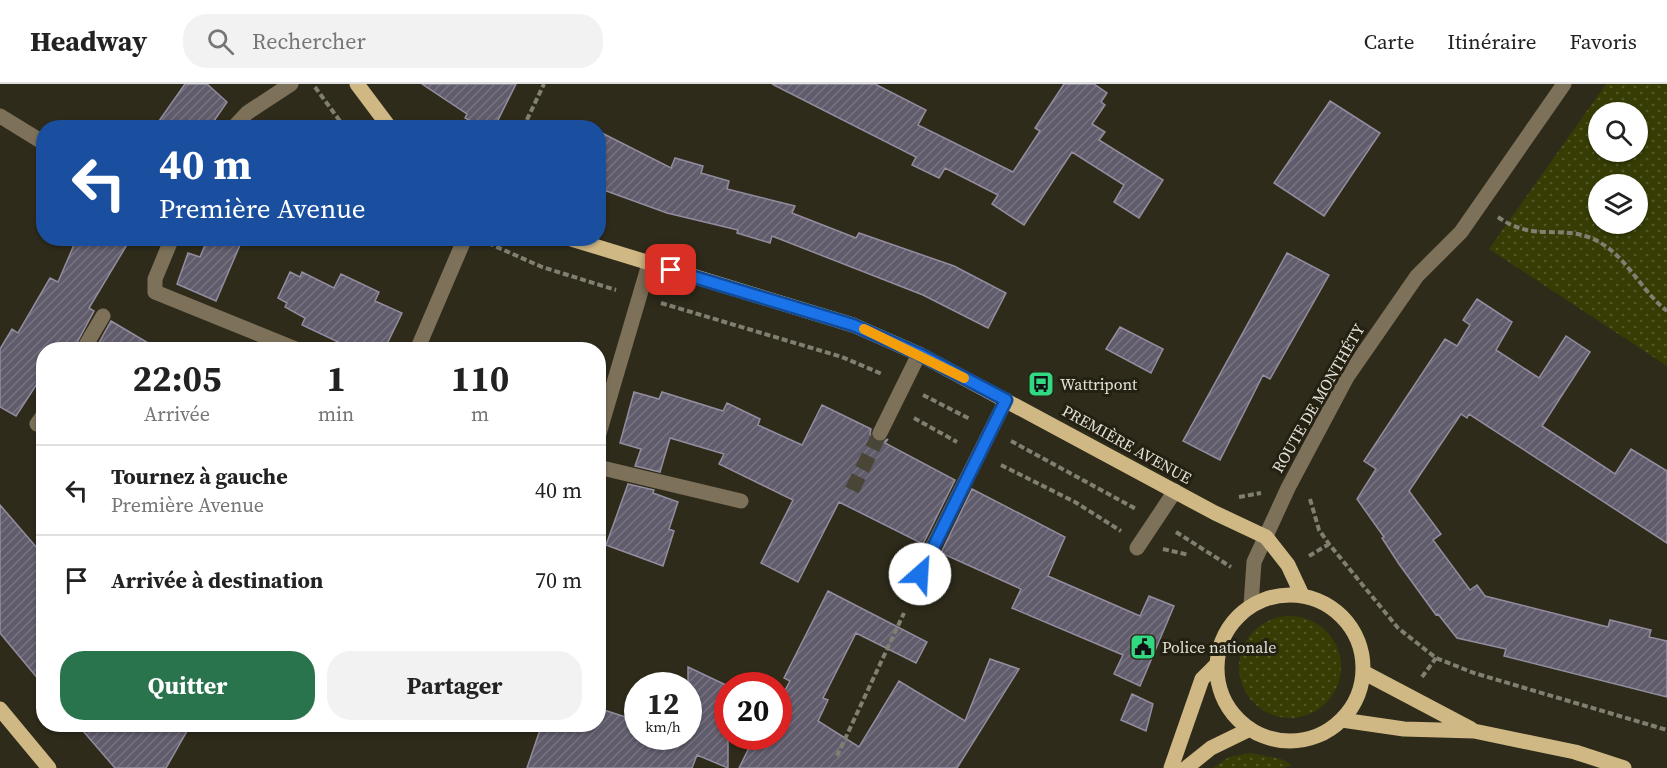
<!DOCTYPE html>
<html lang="fr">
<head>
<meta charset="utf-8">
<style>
	body { margin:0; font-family:"Source Serif 4",serif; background:#f2f2f2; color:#222; height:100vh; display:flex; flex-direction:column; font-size:22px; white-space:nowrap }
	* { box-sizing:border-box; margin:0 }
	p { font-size:20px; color:#767676 }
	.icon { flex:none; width:33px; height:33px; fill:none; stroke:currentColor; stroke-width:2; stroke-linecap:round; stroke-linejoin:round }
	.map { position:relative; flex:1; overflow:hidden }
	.details { position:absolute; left:36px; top:258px; width:570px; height:390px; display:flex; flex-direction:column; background:#fff; border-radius:24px; box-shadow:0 2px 4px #0004 }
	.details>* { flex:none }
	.top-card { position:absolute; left:36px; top:36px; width:570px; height:126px; border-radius:24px; box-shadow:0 2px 4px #0004; background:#1a4fa0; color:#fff; overflow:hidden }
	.tools { position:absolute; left:1588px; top:18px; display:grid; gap:12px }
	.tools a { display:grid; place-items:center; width:60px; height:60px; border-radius:50%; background:#fff; box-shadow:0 2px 4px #0004; font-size:30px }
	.speed { position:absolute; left:624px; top:588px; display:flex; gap:12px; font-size:30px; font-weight:700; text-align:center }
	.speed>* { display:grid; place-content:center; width:78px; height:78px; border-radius:50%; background:#fff; box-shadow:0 2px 4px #0004; line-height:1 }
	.speed small { font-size:15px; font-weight:400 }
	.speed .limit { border:9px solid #d22; background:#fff; color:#111 }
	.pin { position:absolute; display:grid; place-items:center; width:51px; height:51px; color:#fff; margin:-26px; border-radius:12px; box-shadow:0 3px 9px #0006 }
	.me { position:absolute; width:66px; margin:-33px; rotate:26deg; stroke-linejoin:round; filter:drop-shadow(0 0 4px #0008) }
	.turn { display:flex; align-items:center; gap:21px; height:126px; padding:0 24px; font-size:27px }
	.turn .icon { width:78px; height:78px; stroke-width:2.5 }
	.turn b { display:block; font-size:42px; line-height:51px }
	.eta { display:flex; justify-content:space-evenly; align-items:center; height:102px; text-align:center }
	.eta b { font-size:36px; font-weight:700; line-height:42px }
	.cta { display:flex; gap:12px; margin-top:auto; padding:12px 24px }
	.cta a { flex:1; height:69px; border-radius:24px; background:#2a744d; color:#fff; font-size:24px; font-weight:700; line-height:69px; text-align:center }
	.cta a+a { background:#f2f2f2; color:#222 }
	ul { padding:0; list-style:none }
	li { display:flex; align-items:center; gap:18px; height:90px; padding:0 24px; border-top:2px solid #e0e0e0 }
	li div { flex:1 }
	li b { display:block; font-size:22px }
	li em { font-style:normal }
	header { display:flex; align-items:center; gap:36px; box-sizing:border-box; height:84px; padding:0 30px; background:#fff; border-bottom:2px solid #e0e0e0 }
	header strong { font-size:28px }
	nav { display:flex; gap:33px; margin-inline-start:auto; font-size:21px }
	.search { width:420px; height:54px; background:#f2f2f2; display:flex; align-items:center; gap:15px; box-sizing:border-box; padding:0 21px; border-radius:24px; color:#767676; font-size:22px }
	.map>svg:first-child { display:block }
	.grass { fill:url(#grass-dots); fill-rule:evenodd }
	.building { fill:url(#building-hatch); stroke:#938d9f; stroke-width:1.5 }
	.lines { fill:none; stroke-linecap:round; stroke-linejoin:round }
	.minor-tunnel { stroke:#494637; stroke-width:15; stroke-dasharray:15 8; stroke-linecap:butt }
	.path { stroke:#817f72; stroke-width:4; stroke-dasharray:6 3; stroke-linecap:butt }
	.minor { stroke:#7d7159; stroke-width:15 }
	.major { stroke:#d0b885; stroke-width:15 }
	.route-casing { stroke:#114b97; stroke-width:15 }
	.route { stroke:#1a73e8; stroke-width:10 }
	.slow { stroke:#f59e0b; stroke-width:10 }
	.labels { text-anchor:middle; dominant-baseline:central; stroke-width:6; stroke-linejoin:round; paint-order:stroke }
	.poi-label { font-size:16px; fill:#e3e1d7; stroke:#242112; text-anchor:start }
	.street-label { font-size:16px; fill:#e3e1d7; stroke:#242112 }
</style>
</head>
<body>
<header>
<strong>Headway</strong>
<div class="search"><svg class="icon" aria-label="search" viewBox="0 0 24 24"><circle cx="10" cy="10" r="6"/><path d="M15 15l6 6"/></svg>Rechercher</div>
<nav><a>Carte</a><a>Itinéraire</a><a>Favoris</a></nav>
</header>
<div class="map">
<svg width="1667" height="684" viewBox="0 0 1667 684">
	<defs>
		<pattern id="grass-dots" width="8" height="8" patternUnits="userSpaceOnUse" patternTransform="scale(1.5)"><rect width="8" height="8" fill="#363c04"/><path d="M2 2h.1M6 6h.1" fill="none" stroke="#535828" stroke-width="1.8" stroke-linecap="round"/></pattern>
		<pattern id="building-hatch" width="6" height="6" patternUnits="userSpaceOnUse" patternTransform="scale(1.5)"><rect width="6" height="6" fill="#615c6c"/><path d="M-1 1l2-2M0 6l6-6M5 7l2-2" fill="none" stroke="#787380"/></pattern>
	</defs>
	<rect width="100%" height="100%" fill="#2e2b1b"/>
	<path class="grass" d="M1606 0H1667V282L1489 165ZM1599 28H1638V68H1599ZM1599 100H1638V140H1599Z
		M1239 583a51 51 0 1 1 102 0a51 51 0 1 1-102 0Z
		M1250 669 1281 675 1292 681 1283 684H1213L1229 673Z"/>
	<path class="building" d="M185 0H207L227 18 209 44H154Z
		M422 0H516L494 44H484L465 34 467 30Z
		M772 0H875L926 26 918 41 1013 88 1040 47 1035 44 1064 0H1094L1107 9 1101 18 1105 21 1092 40 1105 48 1099 56 1163 96 1139 134 1114 118 1124 101 1072 68 1024 141 992 120 998 111 945 84 939 94 912 81 916 73Z
		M1330 17 1380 49 1324 132 1274 99Z
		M598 47 671 84 675 74 703 82 701 89 729 97 727 105 795 122 792 129 856 154 859 149 954 182 1006 209 988 244 923 211 772 152 770 159 737 149 738 146 667 129 598 104Z
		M77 154H131L89 224 94 227 73 266 59 261 56 266H44V289L16 332 0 323V265L12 245 18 249 50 194 58 198Z
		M208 154H243L216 217 177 200 188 169 200 173Z
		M1287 169 1329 191 1270 295 1263 291 1220 376 1183 357Z
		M290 188 300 193 302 188 334 204 341 190 379 208 375 217 402 229 384 266H355L302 241 305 234 285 223 287 219 278 214Z
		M1477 215 1512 238 1496 266 1539 294 1566 252 1590 268 1542 342 1615 390 1631 365 1667 387V459L1469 330 1467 334 1461 330 1409 407 1441 450 1433 456 1470 506 1477 501 1485 512 1608 543 1610 536 1651 546 1649 553 1667 557V613L1504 572 1506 565 1457 554 1438 530 1436 531 1399 480 1382 454 1384 453 1357 415 1376 385 1364 377 1445 255 1457 262 1470 241 1463 236Z
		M111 237 160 266H95Z
		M1120 243 1163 265 1151 289 1106 265Z
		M634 308 659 315 662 308 723 327 727 319 760 335 758 341 802 361 822 321 871 345 870 350 875 357 881 359 888 355 885 359 955 396 923 460 839 418 798 498 761 479 793 416 719 380 724 370 670 354 660 388 635 382 641 365 620 359Z
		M628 400 654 406 653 409 678 418 669 445 674 447 663 482 606 461Z
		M972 405 1065 453 1048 492 1140 532 1149 512 1174 522 1140 602 1114 590 1123 571 1012 524 1021 505 941 469Z
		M0 421 44 472V602L0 549Z
		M828 507 927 558 916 579 856 549 823 614 828 616 818 637 859 663 899 597 965 637 990 575 1019 585 957 684H739L755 652H778V619L790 597 784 594Z
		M688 583 728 602V684L697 671 692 684H527L542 640H598V624L638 637V652H688Z
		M1132 610 1153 620 1146 647 1121 636Z
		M77 640H191L166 684H115Z"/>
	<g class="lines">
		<path class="minor-tunnel" d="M852 406 880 349"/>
		<path class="path" d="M315 3 345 44
			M523 44 544 0
			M1498 133C1533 158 1559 141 1591 154 1625 168 1639 205 1667 227
			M488 159 542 183 616 206
			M661 219 842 273 882 290
			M923 311 970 335
			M914 334 957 358
			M1011 357 1136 425
			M1001 381 1075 418 1121 447
			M1239 413 1261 409
			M1310 415 1319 446 1329 460 1398 544 1436 574 1474 589 1667 646
			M1176 448 1231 483
			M1163 465 1189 471
			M1309 472 1329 460
			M1422 593 1436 574
			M837 672 904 529"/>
		<path class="minor" d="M0 32 44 59
			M233 44 247 29 291 0
			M172 154 155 195V208L298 266
			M83 266 103 232
			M417 266 465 154
			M37 340 44 330
			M880 349 919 270
			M598 353 649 180
			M598 383 741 417
			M1137 464 1175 407
			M911 506 1006 316
			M1251 521 1254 478 1288 404 1347 293 1417 192 1461 148 1564 0"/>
		<path class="major" d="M357 0 390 44
			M568 154 853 241 919 270 1215 429 1266 453 1288 481 1302 511
			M1217 584a73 73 0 1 1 146 0a73 73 0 1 1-146 0Z
			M1363 588 1471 645
			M0 625 49 684
			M1342 636 1404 645 1474 647 1575 668 1624 684
			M1171 684 1202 595 1217 580
			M1186 684 1211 664 1250 645"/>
	</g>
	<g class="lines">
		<g class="route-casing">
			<path id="route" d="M671 186 853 241 919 270 1006 316 920 490"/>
		</g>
		<use href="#route" class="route"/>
		<path class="slow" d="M864 245 964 294"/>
	</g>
	<defs>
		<g id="bus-square" transform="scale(1.35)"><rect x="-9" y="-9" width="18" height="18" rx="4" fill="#33d882" stroke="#242112"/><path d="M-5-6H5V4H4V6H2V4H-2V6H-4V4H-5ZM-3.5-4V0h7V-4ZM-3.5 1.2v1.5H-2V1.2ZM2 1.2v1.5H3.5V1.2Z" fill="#111"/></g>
		<g id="civic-square" transform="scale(1.35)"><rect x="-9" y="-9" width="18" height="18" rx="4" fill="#33d882" stroke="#242112"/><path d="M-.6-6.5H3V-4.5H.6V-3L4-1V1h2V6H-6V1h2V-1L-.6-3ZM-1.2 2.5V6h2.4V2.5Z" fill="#111"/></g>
	</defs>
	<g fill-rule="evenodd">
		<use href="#bus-square" x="1041" y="300"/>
		<use href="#civic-square" x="1143" y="563"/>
	</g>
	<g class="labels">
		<g class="poi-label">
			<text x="1060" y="300">Wattripont</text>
			<text x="1162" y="563">Police nationale</text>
		</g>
		<g class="street-label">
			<text transform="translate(1318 314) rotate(-60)">ROUTE DE MONTHÉTY</text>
			<text transform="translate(1127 360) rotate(29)">PREMIÈRE AVENUE</text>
		</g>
	</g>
</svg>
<div class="tools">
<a><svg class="icon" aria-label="search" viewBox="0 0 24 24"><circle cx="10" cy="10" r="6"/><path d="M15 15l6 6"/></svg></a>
<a><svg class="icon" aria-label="layers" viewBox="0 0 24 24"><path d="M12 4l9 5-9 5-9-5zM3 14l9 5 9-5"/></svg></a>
</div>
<div class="speed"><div>12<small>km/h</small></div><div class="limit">20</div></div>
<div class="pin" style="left:671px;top:186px;background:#d93025"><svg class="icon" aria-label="arrive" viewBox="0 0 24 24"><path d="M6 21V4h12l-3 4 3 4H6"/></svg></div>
<svg class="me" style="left:920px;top:490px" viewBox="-20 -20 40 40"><circle r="19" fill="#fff"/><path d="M0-13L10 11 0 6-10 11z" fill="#1a73e8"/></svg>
<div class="top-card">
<div class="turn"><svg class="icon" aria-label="left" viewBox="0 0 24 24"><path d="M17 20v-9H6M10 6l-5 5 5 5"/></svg><div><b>40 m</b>Première Avenue</div></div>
</div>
<section class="details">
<div class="eta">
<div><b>22:05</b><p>Arrivée</p></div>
<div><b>1</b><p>min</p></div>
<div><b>110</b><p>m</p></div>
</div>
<ul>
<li><svg class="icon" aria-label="left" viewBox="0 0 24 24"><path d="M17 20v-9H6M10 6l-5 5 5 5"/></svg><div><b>Tournez à gauche</b><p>Première Avenue</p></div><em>40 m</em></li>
<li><svg class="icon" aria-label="arrive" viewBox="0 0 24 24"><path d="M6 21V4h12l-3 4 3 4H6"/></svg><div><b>Arrivée à destination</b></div><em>70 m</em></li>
</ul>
<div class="cta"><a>Quitter</a><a>Partager</a></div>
</section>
</div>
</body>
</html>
